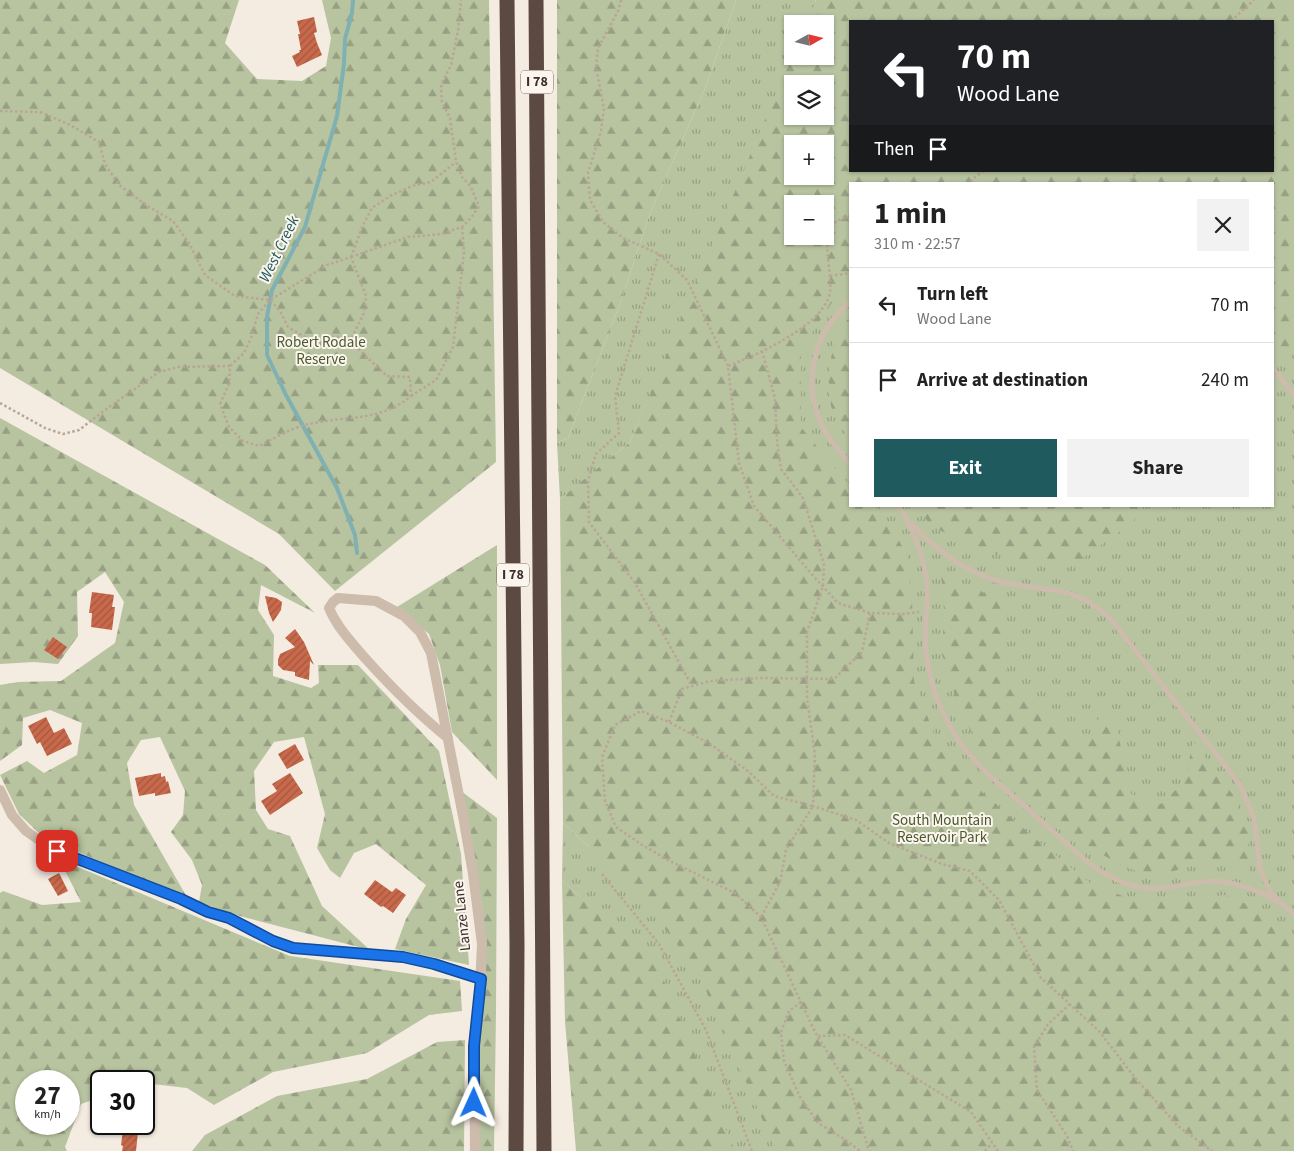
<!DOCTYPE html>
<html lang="en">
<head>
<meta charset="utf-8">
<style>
	body { margin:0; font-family:"Source Sans 3",sans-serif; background:#f2f2f2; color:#222; height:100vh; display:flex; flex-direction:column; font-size:19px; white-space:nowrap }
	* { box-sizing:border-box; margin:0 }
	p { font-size:16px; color:#767676 }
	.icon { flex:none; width:28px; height:28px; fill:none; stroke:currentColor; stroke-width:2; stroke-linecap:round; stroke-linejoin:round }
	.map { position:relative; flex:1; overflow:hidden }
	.side { position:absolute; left:849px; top:182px; width:425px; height:325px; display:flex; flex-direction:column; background:#fff; border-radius:0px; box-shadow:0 1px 4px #0004 }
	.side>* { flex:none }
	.hud { position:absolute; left:849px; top:20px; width:425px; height:152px; border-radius:0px; box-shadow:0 1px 4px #0004; background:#202124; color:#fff; overflow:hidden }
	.needle { width:32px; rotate:82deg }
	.buttons { position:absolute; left:784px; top:15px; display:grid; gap:10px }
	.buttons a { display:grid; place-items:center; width:50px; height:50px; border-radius:0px; background:#fff; box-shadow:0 1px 4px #0004; font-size:25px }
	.speed { position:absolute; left:15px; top:1070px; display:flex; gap:10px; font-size:25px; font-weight:700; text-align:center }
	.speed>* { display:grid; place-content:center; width:65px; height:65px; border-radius:50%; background:#fff; box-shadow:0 1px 4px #0004; line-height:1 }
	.speed small { font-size:12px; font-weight:400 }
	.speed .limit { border:2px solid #111; border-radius:8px; background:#fff; color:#111 }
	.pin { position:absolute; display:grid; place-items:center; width:42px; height:42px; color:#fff; margin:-21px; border-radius:10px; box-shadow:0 2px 8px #0006 }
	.me { position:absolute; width:55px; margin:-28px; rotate:1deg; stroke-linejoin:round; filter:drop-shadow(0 0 4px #0008) }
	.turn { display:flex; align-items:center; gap:18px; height:105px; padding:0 25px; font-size:22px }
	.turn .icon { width:65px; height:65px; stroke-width:2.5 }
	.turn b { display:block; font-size:35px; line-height:42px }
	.then { display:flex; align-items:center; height:48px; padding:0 25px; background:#0003; gap:10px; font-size:19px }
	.round { display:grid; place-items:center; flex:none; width:52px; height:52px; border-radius:0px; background:#f2f2f2 }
	.head { display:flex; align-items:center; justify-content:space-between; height:85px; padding:0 25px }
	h1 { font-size:30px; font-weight:700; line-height:38px }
	.button { display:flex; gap:10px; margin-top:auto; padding:10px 25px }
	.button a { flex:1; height:58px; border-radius:0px; background:#1f5a5e; color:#fff; font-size:20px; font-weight:700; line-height:58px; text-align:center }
	.button a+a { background:#f2f2f2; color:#222 }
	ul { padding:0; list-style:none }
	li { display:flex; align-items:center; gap:15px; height:75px; padding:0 25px; border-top:1px solid #e0e0e0 }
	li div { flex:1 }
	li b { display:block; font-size:19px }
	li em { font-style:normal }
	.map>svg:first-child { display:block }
	.grass { fill:url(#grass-tufts); fill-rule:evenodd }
	.forest { fill:url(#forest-firs); fill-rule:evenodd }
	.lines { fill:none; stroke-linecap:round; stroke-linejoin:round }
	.stream { stroke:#7fb0b2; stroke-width:4 }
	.building { fill:url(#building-hatch) }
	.path { stroke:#b9a596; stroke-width:2.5; stroke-dasharray:2.5 2.5; stroke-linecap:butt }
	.service { stroke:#cdbbac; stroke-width:5 }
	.minor { stroke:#cdbbac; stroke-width:10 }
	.motorway { stroke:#5c4a42; stroke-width:15 }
	.route-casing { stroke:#114b97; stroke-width:12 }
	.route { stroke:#1a73e8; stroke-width:9 }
	.labels { text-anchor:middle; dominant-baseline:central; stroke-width:4; stroke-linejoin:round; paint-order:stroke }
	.shield { fill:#fbf5ee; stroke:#756b66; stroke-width:1 }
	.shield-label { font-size:14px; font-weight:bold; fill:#3b302b }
	.park-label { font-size:15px; fill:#4a5a2e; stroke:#fbf5ee }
	.street-label { font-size:15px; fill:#3b302b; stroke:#fbf5ee }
	.water-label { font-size:16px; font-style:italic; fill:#1f5a5e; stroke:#fbf5ee }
</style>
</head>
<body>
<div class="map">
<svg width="1294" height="1151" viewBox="0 0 1294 1151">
	<defs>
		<pattern id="grass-tufts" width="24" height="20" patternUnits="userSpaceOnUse" patternTransform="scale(1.25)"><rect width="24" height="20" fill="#b8c4a0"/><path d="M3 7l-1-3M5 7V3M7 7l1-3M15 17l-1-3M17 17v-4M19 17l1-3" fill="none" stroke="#97a083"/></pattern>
		<pattern id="forest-firs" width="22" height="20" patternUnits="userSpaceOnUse" patternTransform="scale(1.25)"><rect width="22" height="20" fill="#b8c4a0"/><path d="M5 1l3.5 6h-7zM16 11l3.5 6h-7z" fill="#97a083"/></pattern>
		<pattern id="building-hatch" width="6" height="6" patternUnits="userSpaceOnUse" patternTransform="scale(1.25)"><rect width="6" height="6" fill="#c8694b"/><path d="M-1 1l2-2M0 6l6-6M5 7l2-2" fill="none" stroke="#a4573f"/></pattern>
	</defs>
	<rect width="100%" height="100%" fill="#f4ebe1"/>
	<path class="grass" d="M736 0H816L815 2 821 0H1294V1151H628L591 907 562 880 563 823 589 847 579 484 560 499 557 443 568 438 621 301 650 213 706 86ZM850 21H1272V171H850ZM792 24H825V56H792ZM792 84H825V116H792ZM792 144H825V176H792ZM850 184H1272V506H850ZM792 204H825V236H792ZM665 360 631 447 614 455 630 442Z"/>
	<path class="forest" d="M0 0H239L225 43 257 79 302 81 326 66 331 38 322 0H489L496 462 335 591 279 534 0 368Z
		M557 0H736L706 86 650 213 621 301 568 438 557 443Z
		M816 0H1294V351L1279 354 1273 346 1272 184H850V286L839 292 811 334 801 353V427L842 477 850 485V506H874L885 516 907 555 912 596 914 681 937 742 974 785 1031 835 1090 883 1135 901H1174L1225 895 1254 907 1283 935 1294 943V1151H776L696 967 626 881 563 823 560 499 630 442 792 55 825 56V24H806ZM850 21H1272V171H850ZM792 84H825V116H792ZM792 144H825V176H792ZM792 204H825V236H792Z
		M850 318V440C845 432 837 423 833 413 824 385 831 355 838 327Z
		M0 418 265 565 315 613 261 585 258 610 274 635 273 676 311 688 319 683 318 665H358L439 751 461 854 469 965 395 949 406 919 426 885 376 844 354 853 340 878 330 870 317 848 325 814 304 737 274 742 254 771 256 810 268 829 290 836 322 906 370 950 236 915 199 902 202 885 192 860 171 832 183 815 185 791 160 737 141 740 127 763 134 805 188 899 43 837 19 814 0 775 27 761 44 773 77 755 82 723 50 710 23 718 22 745 0 761V685L18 682 61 681 115 643 124 602 105 572 77 592 78 636 58 664 34 662 0 664Z
		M917 506H1142L1133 522 1080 560 1026 562 973 547 930 525Z
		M497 545V780L452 732 440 665 429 634 397 607Z
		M941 571 960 587 1003 597 1005 669 1046 713 1072 737 1091 734 1100 716H1114L1131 794 1161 804 1185 781 1193 741 1233 795 1248 831 1249 875 1235 864 1210 861 1152 877 1119 864 1091 848 978 748 956 699 942 654 944 611Z
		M461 791 497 818 496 1012 494 1151H479L477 1065 486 965 482 905Z
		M59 859 290 956 460 981 462 1011 429 1015 367 1053 273 1072 214 1105 187 1088 144 1083V1081H101V1097L81 1104 65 1147 67 1151H0V893L3 891 42 905 81 902ZM69 1081V1124H26V1081Z
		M562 880 659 969 735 1151H576L565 1022Z
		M465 1040 464 1151H192L205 1135 277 1096 367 1079 437 1042Z"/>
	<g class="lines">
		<path class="stream" d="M353 0 352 13 345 39 344 64 337 116 305 227 272 290 267 317V355L286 395 337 488 355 535 357 553"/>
	</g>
	<path class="building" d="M314 17 317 32 314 33 317 43 322 55 297 67 292 56 300 52 299 50H301L298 34H300L297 21Z
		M92 592 114 595 112 607H115L112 630 91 627 92 613H89Z
		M265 596 276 598 282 602 281 610 273 622 269 613Z
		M295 629 304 642 314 665 310 661 309 680 295 676V672L283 670 278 665V660L280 654 295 647 285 638Z
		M53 637 67 647 58 659 44 650Z
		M46 717 54 733 64 728 72 744 47 756 40 742 37 744 28 726Z
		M295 744 304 760 287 769 278 754Z
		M161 773V777L165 776 166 782 168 781 171 793 155 796V793L139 796 135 778Z
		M290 773 303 793 270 815 261 801 277 791 272 784Z
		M59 873 68 891 58 896 48 879Z
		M375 880 392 892 396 888 406 895 393 913 383 906 381 907 364 894Z
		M123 1130 138 1132 136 1151H122L123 1146 121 1145Z"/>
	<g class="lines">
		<path class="path" d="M621 0 618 11 598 48 596 67 604 109 601 131 588 173 590 200 603 222 623 238 659 254 687 280 728 366
			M1231 21 1254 0
			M0 111 40 112 70 125 99 142 105 164 119 185 146 205 173 221 189 243 205 275 235 296 270 300 280 311 288 327 312 341 332 337H352
			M966 184 983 171
			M1127 184 1138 171
			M850 216 836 221C833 227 830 233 828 239 825 250 832 277 830 292 825 325 757 355 728 366L739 463 754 506 815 578 838 603 870 613 903 614 919 612
			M659 254 615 396 619 433 596 454 588 481 589 522 635 583 692 686
			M351 257 408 237 441 234 462 227 471 218 479 206 471 187 462 177 456 161 450 118 442 102 441 85 451 65 458 31 461 0
			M351 257 363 225 372 208 390 196 412 186 431 182 456 162
			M830 276 850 273
			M762 351 775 398 777 442 781 469 803 498 824 564 823 586 807 632V698L815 755 813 806 856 820 889 843 942 864 970 871 999 900 1041 978 1099 1031 1136 1079 1178 1126 1212 1151
			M411 396 436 380 453 347 464 252 462 227
			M0 403 45 428 63 434 79 430 109 407 159 372 178 367 230 366 229 384 220 404 229 427 243 441 259 446C273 439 289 429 305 425 343 415 379 423 411 396L410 377 387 376 360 351 352 337 364 313 366 296 351 257 327 265 270 300 258 314 251 338 244 353 230 366
			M669 722 682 689 710 681 759 678 834 679 862 652 870 613
			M602 874 659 944 706 1030 752 1151
			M761 917 780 882 786 850 813 806 774 796 748 771 710 744 669 722 641 711 615 725 602 757 605 801 616 827 642 845 670 861 735 893 761 917 815 1032 851 1090 869 1151
			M801 1002 789 1011 781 1032 784 1061 800 1097 818 1123 844 1139 860 1151
			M1070 1004 1048 1024 1034 1047 1037 1090 1067 1136 1073 1151
			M818 1036 845 1035 971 1112 998 1151
			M985 1151 992 1143"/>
		<path class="service" d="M850 302C810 335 800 392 828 436 834 446 842 454 850 463
			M1272 367 1294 395
			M898 506 907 518
			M905 517C919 543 929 570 927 600 926 617 924 635 926 653 931 693 948 732 975 761 989 776 1005 789 1020 802 1044 823 1067 844 1091 865 1107 876 1124 885 1144 888 1161 890 1176 886 1193 883 1225 877 1254 887 1281 904
			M912 524C934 549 964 570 995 580 1042 594 1068 580 1110 618L1241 786 1254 819 1260 868 1265 881 1271 893 1294 915"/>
		<path class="minor" d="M448 738C418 714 391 687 365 658 351 642 337 627 329 608L333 602 338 598 376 601 404 616 420 632 431 653 463 816 473 874 482 944 479 1008 474 1046 475 1151
			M0 790 12 815 26 831 52 849 181 899 208 912 229 919 273 941 293 948 403 957 434 964 481 979"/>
		<path class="motorway" d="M507 0 517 945 516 1151
			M536 0 544 1151"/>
	</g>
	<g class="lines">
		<g class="route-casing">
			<path id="route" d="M57 851 181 899 208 912 229 918 273 941 293 948 403 957 434 964 481 979 474 1046V1103"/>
		</g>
		<use href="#route" class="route"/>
	</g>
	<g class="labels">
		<g class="shield">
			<rect x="521" y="70.5" width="32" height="23" rx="4"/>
			<rect x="497" y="563.5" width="32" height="23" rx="4"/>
		</g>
		<g class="shield-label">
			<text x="537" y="82">I 78</text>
			<text x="513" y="575">I 78</text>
		</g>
		<g class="park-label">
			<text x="321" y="342">Robert Rodale<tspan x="321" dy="17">Reserve</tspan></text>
			<text x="942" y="820">South Mountain<tspan x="942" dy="17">Reservoir Park</tspan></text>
		</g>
		<g class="street-label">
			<text transform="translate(462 916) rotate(-96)">Lanze Lane</text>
		</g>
		<g class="water-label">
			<text transform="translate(279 249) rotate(-64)">West Creek</text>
		</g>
	</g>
</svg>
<div class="buttons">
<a><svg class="needle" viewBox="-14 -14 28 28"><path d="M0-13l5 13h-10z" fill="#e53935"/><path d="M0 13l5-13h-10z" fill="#767676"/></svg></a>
<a><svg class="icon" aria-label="layers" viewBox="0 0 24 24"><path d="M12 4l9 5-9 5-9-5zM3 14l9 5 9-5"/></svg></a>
<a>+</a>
<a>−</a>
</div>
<div class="speed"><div>27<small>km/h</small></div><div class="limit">30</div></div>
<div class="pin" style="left:57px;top:851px;background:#d93025"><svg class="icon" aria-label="arrive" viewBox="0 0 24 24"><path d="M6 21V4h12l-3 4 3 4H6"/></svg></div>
<svg class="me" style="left:474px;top:1103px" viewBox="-20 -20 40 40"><path d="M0-17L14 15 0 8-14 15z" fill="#1a73e8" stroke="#fff" stroke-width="4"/></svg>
<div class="hud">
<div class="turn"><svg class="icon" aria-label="left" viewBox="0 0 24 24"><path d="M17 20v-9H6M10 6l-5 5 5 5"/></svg><div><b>70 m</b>Wood Lane</div></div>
<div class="then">Then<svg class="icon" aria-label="arrive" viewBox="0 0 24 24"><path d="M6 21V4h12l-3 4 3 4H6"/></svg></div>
</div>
<section class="side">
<div class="head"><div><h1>1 min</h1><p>310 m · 22:57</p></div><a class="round"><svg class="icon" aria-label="close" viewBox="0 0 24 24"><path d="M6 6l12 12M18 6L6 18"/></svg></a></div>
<ul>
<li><svg class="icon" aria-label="left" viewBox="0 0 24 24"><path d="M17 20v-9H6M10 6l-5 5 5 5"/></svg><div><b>Turn left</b><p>Wood Lane</p></div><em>70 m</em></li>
<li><svg class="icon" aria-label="arrive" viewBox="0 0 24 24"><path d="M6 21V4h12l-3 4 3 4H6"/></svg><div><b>Arrive at destination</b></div><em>240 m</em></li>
</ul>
<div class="button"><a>Exit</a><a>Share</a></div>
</section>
</div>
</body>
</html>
